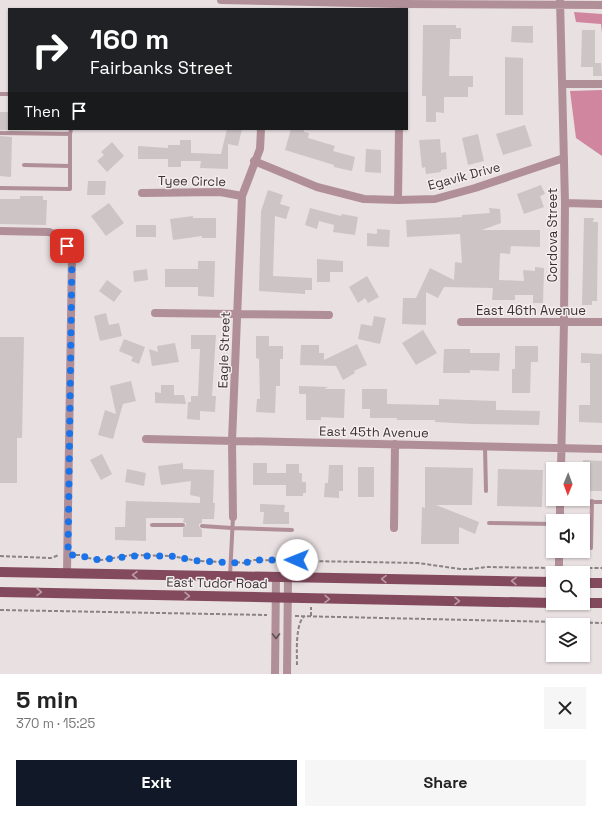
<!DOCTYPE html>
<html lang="en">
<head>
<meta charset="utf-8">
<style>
	body { margin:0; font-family:"Space Grotesk",sans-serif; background:#f6f6f6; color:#222; height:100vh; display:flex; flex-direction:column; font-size:15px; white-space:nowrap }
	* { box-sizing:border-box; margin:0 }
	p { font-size:13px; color:#767676 }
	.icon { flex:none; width:22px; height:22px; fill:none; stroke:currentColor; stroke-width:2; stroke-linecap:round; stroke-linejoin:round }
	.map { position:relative; height:674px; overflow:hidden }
	.details { display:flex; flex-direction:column; background:#fff; flex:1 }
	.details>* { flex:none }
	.banner { position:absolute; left:8px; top:8px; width:400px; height:122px; border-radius:0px; box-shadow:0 1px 3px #0004; background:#202124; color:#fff; overflow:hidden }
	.needle { width:26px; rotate:181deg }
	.controls { position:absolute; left:546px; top:462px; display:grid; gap:8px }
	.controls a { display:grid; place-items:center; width:44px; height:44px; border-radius:0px; background:#fff; box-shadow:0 1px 3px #0004; font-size:20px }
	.pin { position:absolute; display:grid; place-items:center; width:34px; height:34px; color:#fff; margin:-17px; border-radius:8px; box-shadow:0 2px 6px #0006 }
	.me { position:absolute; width:44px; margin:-22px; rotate:271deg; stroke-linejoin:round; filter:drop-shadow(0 0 3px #0008) }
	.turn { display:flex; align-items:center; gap:14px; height:84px; padding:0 16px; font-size:18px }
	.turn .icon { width:52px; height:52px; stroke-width:2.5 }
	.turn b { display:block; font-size:28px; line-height:34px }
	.then { display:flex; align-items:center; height:38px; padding:0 16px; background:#0003; gap:8px; font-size:15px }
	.round { display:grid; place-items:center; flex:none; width:42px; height:42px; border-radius:0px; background:#f6f6f6 }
	.headline { display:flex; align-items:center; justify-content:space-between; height:68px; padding:0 16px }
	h1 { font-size:24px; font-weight:800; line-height:30px }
	.cta { display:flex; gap:8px; margin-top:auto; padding:8px 16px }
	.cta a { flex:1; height:46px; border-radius:0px; background:#111827; color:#fff; font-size:16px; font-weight:800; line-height:46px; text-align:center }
	.cta a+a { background:#f6f6f6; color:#222 }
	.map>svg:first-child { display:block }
	.forest { fill:#d0869f }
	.building { fill:#cdc4c6 }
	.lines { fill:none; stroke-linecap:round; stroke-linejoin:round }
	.path { stroke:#8a8385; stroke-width:2; stroke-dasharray:4 2; stroke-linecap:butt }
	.service { stroke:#b18f99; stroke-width:4 }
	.minor { stroke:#b18f99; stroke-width:8 }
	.primary { stroke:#834a5e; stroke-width:10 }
	.oneway { stroke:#bc9ca6 }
	.oneway2 { stroke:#5c4f53 }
	.route { stroke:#1a73e8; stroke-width:7; stroke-dasharray:0 12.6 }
	.labels { text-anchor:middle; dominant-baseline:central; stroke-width:3; stroke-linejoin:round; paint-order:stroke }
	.street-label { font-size:13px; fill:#383435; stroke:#f6edef }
</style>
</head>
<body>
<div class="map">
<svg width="602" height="674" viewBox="0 0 602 674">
	<rect width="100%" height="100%" fill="#e9e0e2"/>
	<path class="forest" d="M574 12 602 14V33L601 24 576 22Z
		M602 90V156L576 138 570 91Z"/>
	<path class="building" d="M423 25H456V28H461V39H450L449 76H473V87H468V97H444V113L436 112V122H426V96H422Z
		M512 26H533V43L511 42Z
		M582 30H595V63H601L602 76H593V67H581Z
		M505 57 523 58V115H505Z
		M0 112H9V129L12 130H0Z
		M525 125 532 146 503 155 496 134Z
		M227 129H242L238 146 228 144V169L200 168 201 161H181V167H168V159H138V146L168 148V145H180V140H191V153L221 154Z
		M291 129H304V132L309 133 308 138 335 146 333 151 355 157 352 171 334 167V165L285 150Z
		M478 134 484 161 468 165 462 138Z
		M0 136 12 137 11 177 0 176Z
		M440 139 441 153 446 152 447 169 441 170V172L426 174 425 167 422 168 419 140Z
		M112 142 124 156 107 172 97 161 104 155 101 152Z
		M366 149 381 150V173L365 172Z
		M88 181H106L105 195H87Z
		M541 185 545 194 540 196 544 207 524 214 517 194Z
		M268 190 283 195 280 204 290 207 286 219 275 216 273 276 312 278V290H305V294L259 291 261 211Z
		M20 196H43V200H47L46 225 0 224V199H20Z
		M109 203 124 223 106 236 91 216Z
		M310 208 341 216 342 214 358 217 355 235 333 232 334 225 319 221 317 229 305 225Z
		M489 208 500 209 501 223 482 230H540V247L511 246 510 254 500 253 499 280 524 281 523 270 535 271V267L544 268 543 303H533V295H515V300H492L493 288 444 287 438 298 426 292V325L402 324 403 298H416L430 268 454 280 455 262 462 263 460 234 407 237 406 220 462 217V215L490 213Z
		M193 216V218H216V238H202V236L173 240 170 219Z
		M584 218H594L593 222H598L597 301H592V305H582Z
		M136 225H156V237H136Z
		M377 229 390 230 389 247 367 246V233L377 234Z
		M317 259 343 261V272H330V282H317Z
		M198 261H215L214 297 198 296V287H165V269H198Z
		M147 269 148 280 134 282 133 271Z
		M367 276 379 297 368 303 365 298 358 303 349 287Z
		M107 280 122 291 114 302 99 291Z
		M106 313 109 325 119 323 122 336 100 341 94 316Z
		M374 316 386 318 380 344 358 339 361 324 372 326Z
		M423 330 437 353 416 365 402 343Z
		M191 335H216L212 396H216L215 412 200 411V420L187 419 188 402H191V396H198L200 349H191Z
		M256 336H269V346H283V359H280V386H276L275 413 256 412 257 399H260L259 359 256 358Z
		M0 337H24L22 438H17V483H0Z
		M124 339 145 347 139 364 131 361 133 357 119 351Z
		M175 343 179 362 152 366 149 349 158 352 157 346Z
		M357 344 367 365 354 371 355 373 343 380 336 366 300 365 301 345H319V353H324V360Z
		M515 346H538V362H531L530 393H512V369H515Z
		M444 349H470V353H500L499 371 470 370V373H443Z
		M581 353 602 354V423L579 422V405H590V363H581Z
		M131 381 136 401 123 404 113 439 98 435 105 410 116 414 110 386Z
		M161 385H174V395H184L186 404 155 403V392L161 393Z
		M299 386 328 387 324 389H345L344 418 321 417V420H306V394H299Z
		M362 389H387V404L439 405V399L496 401V410L540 411 539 425 472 424 435 422V420H397V418H370V409H362Z
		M102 454 112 474 101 480 90 460Z
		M583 460 602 461V491H583Z
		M183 463V469L214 470 213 503H215L214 519H202V523L199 524V526L202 530V537H183V528L186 525V523L183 522 184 518H146V541L115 540V527H125L126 501 200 503V497L190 495 191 481 161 485 158 466Z
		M253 463H267V473H286V464H299V473H302V482H306V493H303V496H286V485H253Z
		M329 465H343V491H339V498L324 497 325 483H328Z
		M358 467H374V497H358Z
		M425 467 473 468 472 505H436L479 522 475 534 459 527V544H421L422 507 425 508Z
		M127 469 146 473 144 486 125 482Z
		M498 469 543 470 542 507 497 506Z
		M260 504 285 505 284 512H289V524H263L264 512H260Z"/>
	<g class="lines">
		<path class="path" d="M76 555H81L88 558 101 560 132 555 171 556 198 561 224 562
			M0 556 51 558 59 555
			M236 562 245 563 253 560 418 563 460 569H471L486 567 550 568
			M566 571 580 573 588 568H602
			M0 610 267 615
			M295 616 602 623
			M311 616V607
			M297 665C297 653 295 622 305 616"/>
		<path class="service" d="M0 94H9
			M0 133 70 134 71 129
			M24 165 70 166
			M0 188 70 189V134
			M485 447 486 491
			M560 501 602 502
			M489 523 553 524
			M152 525H183
			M202 526 232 528 292 530
			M591 548 592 501
			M230 576 233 517"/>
		<path class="minor" d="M221 0 402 4 602 5
			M560 0 565 203 564 321 561 469
			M562 84H602
			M254 161 317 187 364 199 398 200 435 199 475 188 564 158
			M142 193 220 192 242 196
			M398 200 399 129
			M565 203 602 204
			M0 231 49 232 62 237 72 254 67 573
			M155 313 329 315
			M461 322H602
			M146 439 602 449
			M233 517 232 441 242 196 260 149 261 129
			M560 521V499
			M394 528 395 444
			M559 573V551
			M275 674 276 577
			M287 674 288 577"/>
		<path class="primary" d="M0 572 553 582
			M583 583H602
			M0 592 553 603
			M583 603H602"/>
	</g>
	<defs><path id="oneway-chevron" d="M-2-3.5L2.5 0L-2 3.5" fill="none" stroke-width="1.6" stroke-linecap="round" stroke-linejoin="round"/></defs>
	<g class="oneway">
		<use href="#oneway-chevron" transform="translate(135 575) rotate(-179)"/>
		<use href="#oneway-chevron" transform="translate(384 579) rotate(-179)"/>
		<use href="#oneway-chevron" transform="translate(514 581) rotate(-179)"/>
		<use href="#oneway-chevron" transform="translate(39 592) rotate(1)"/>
		<use href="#oneway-chevron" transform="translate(187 596) rotate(1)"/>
		<use href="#oneway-chevron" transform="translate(327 599) rotate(1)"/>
		<use href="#oneway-chevron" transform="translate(457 601) rotate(1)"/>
	</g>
	<use class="oneway2" href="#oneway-chevron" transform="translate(276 636) rotate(90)"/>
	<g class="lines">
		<path class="route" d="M67 246 72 254 68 555H81L88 558 100 560 132 556H171L198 561 217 562 245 563 253 560H297"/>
	</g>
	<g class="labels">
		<g class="street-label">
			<text transform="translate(464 176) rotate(-15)">Egavik Drive</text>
			<text transform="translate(192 181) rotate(1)">Tyee Circle</text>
			<text transform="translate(552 235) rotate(-90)">Cordova Street</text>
			<text x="531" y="310">East 46th Avenue</text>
			<text transform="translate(224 350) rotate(-88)">Eagle Street</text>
			<text transform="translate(374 432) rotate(1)">East 45th Avenue</text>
			<text transform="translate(217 583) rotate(1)">East Tudor Road</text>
		</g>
	</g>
</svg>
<div class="controls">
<a><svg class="needle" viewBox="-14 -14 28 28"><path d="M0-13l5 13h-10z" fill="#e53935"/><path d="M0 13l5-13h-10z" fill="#767676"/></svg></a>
<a><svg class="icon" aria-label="sound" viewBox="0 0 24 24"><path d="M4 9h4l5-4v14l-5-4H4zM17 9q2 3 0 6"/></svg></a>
<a><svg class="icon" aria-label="search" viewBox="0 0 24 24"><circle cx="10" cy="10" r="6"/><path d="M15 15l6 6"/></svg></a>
<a><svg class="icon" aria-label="layers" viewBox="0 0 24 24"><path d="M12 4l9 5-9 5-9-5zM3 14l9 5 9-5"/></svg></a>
</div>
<div class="pin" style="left:67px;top:246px;background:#d93025"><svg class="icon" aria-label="arrive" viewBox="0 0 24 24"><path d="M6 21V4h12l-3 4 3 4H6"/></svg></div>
<svg class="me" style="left:297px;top:560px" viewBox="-20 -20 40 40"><circle r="19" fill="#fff"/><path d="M0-13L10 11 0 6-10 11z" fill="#1a73e8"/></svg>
<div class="banner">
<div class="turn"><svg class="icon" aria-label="right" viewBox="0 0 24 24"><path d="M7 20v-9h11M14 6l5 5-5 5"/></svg><div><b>160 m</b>Fairbanks Street</div></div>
<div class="then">Then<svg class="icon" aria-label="arrive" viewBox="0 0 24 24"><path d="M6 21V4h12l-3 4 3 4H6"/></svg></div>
</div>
</div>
<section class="details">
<div class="headline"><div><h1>5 min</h1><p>370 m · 15:25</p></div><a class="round"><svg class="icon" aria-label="close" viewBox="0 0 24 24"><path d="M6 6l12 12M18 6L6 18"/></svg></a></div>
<div class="cta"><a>Exit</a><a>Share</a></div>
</section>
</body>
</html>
